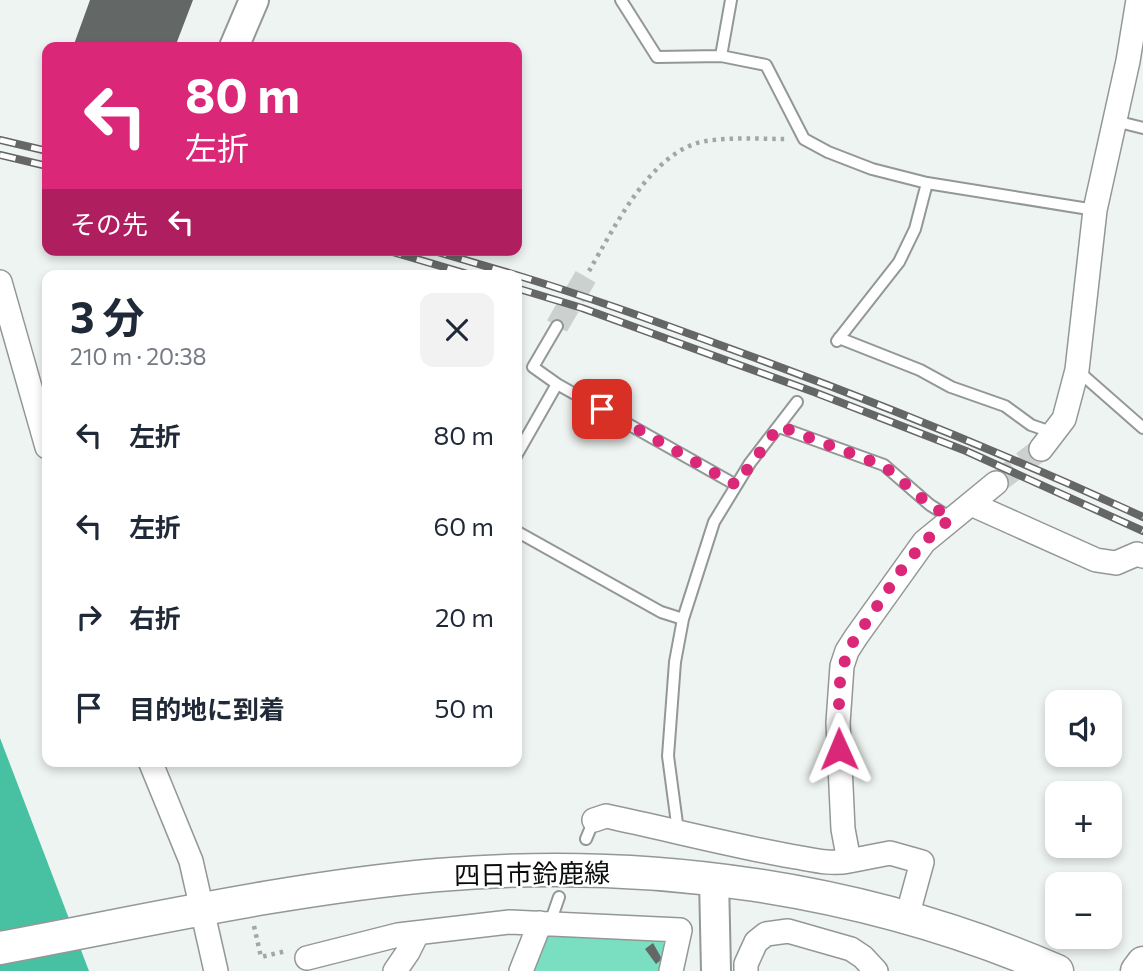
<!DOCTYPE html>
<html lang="ja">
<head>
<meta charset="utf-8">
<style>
	body { margin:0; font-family:Commissioner,"Noto Sans JP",sans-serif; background:#f2f2f3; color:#1f2937; height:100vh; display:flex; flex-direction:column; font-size:26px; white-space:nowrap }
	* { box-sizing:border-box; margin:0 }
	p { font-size:23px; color:#747a83 }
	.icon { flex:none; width:38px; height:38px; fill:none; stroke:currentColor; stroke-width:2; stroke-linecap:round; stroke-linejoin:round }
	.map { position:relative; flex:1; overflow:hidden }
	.panel { position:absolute; left:42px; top:270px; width:480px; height:497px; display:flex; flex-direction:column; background:#fff; border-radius:14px; box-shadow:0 4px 10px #0003 }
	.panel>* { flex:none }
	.banner { position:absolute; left:42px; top:42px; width:480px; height:214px; border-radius:14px; box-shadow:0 4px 10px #0003; background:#db2777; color:#fff; overflow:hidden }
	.fabs { position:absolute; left:1045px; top:690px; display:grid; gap:14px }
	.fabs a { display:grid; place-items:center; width:77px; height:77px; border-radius:14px; background:#fff; box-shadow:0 4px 10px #0003; font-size:35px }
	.pin { position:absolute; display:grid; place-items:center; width:60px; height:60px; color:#fff; margin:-30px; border-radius:14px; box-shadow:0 4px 10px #0006 }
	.me { position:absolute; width:77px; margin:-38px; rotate:359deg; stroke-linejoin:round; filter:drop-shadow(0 0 5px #0008) }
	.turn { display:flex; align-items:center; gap:24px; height:147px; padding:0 28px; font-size:32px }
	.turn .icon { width:91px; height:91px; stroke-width:2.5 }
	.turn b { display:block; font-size:49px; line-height:60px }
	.then { display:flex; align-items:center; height:66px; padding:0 28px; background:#0003; gap:14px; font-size:26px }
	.round { display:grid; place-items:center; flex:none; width:74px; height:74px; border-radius:14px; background:#f2f2f3 }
	.summary { display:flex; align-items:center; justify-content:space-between; height:119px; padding:0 28px }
	h1 { font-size:42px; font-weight:700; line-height:52px }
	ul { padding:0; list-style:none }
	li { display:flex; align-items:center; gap:21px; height:91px; padding:0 28px }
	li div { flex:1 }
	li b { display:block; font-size:26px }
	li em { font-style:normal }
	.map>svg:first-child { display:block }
	.green { fill:#7adec1 }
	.water { fill:#47c1a2 }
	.building { fill:#636766 }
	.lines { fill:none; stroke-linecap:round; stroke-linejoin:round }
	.minor-tunnel { stroke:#ccd1cf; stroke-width:23; stroke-dasharray:23 11; stroke-linecap:butt }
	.service-casing { stroke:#939897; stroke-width:14 }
	.minor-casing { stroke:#939897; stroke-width:26 }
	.tertiary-casing { stroke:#939897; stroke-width:32 }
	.secondary-casing { stroke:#939897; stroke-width:35 }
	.path { stroke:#a2a7a5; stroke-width:4.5; stroke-dasharray:3.5 5; stroke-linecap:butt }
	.service { stroke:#fff; stroke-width:10 }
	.minor { stroke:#fff; stroke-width:23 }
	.tertiary { stroke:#fff; stroke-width:28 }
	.secondary { stroke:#fff; stroke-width:32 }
	.rail-casing { stroke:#646766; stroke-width:8 }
	.rail { stroke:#fff; stroke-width:5; stroke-dasharray:16; stroke-linecap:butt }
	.route { stroke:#db2777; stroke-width:12; stroke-dasharray:0 21.6 }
	.labels { text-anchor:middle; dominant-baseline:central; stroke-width:5; stroke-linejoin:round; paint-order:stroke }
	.street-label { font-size:26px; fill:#0a0c0b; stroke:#fff }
</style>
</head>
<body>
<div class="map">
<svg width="1143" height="971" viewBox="0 0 1143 971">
	<rect width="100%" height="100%" fill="#eef4f2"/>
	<path class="green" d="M545 934 658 935 668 949 664 971H529Z"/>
	<path class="water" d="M0 738 89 971H0Z"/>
	<path class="building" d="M90 0H193L175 47H73Z
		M653 943 662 959 656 964 645 949Z"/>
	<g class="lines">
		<path class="minor-tunnel" d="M557 326 589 271
			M996 483 1041 449"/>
		<g class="service-casing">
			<path id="service" d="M621 0 657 57 721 56 766 65 804 139 828 152 872 169 927 183 1095 210
				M721 56 731 0
				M1115 121 1143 128
				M839 338 920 370 951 387 1005 406 1031 425 1054 433
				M837 341 899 262 915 229 927 183
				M1077 370 1143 428
				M557 384 736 485
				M779 427 884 465 930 505 951 518
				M516 456 557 384 533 367 557 326
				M516 531 661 612 683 619
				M678 831 668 756 675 662 683 619 714 522 750 463 797 402
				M586 839 594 820
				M550 923 559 897"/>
		</g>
		<g class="minor-casing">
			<path id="minor" d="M0 282 47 447
				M1041 449 1064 419 1077 370 1095 210 1128 61 1138 0
				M971 504 1096 560 1116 563 1137 554 1143 556
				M150 761 191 861 216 971
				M594 820 606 816C668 829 729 845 790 856 810 859 830 865 849 861
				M907 917 922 862 890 853 849 861 843 829 838 723 842 666 847 651 856 637 924 542 996 483
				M307 958 398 935 510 922 680 930 671 971
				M395 971 408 952 417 934
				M521 971 540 923
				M746 971V964L756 942 766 934 788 931 851 949 863 957 876 971"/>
		</g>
		<g class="tertiary-casing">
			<path id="tertiary" d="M234 47 254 0
				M714 879 716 971"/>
		</g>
		<g class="secondary-casing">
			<path id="secondary" d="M0 948C145 921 290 888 438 875 648 857 863 887 1057 971
				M1137 971 1143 963"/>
		</g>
		<path class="path" d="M589 271C615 227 651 150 706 141 732 137 761 139 788 139
			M254 926 261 957 286 951"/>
		<use href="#service" class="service"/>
		<use href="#minor" class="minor"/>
		<use href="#tertiary" class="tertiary"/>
		<use href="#secondary" class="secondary"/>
		<g class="rail-casing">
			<path id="rail" d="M0 140 47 151
				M0 155 47 166
				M386 250 471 275
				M431 250 516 275
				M516 275C589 297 660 323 731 349 871 400 1008 455 1143 517
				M516 288 582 308 814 392 966 451 1143 531"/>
		</g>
		<use href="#rail" class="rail"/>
	</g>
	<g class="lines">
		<path class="route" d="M602 409 736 485 779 426 884 466 930 505 951 518 924 542 902 569 847 651 839 687V749"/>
	</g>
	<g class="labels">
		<g class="street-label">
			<text transform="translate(532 873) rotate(-1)">四日市鈴鹿線</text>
		</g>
	</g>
</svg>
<div class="fabs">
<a><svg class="icon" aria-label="sound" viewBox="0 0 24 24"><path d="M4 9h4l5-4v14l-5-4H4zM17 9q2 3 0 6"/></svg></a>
<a>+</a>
<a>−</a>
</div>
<div class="pin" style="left:602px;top:409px;background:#d93025"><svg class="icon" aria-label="arrive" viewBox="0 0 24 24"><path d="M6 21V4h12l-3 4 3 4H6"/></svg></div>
<svg class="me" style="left:839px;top:749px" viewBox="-20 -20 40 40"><path d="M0-17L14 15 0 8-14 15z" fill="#db2777" stroke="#fff" stroke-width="4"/></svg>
<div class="banner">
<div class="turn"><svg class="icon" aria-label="left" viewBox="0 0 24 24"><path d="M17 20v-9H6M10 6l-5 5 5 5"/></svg><div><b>80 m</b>左折</div></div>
<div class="then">その先<svg class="icon" aria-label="left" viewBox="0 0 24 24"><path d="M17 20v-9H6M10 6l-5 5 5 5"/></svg></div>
</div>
<section class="panel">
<div class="summary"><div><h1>3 分</h1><p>210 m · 20:38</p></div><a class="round"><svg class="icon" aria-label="close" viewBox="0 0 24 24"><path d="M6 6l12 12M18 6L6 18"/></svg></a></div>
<ul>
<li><svg class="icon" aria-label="left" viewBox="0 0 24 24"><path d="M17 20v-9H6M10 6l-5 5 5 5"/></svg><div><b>左折</b></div><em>80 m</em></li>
<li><svg class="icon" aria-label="left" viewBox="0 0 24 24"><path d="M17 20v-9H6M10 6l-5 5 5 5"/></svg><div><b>左折</b></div><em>60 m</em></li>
<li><svg class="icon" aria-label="right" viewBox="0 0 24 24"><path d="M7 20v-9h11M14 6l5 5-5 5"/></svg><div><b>右折</b></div><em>20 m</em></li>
<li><svg class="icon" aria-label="arrive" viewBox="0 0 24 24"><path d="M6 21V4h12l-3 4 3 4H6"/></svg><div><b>目的地に到着</b></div><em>50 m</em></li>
</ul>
</section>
</div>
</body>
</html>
